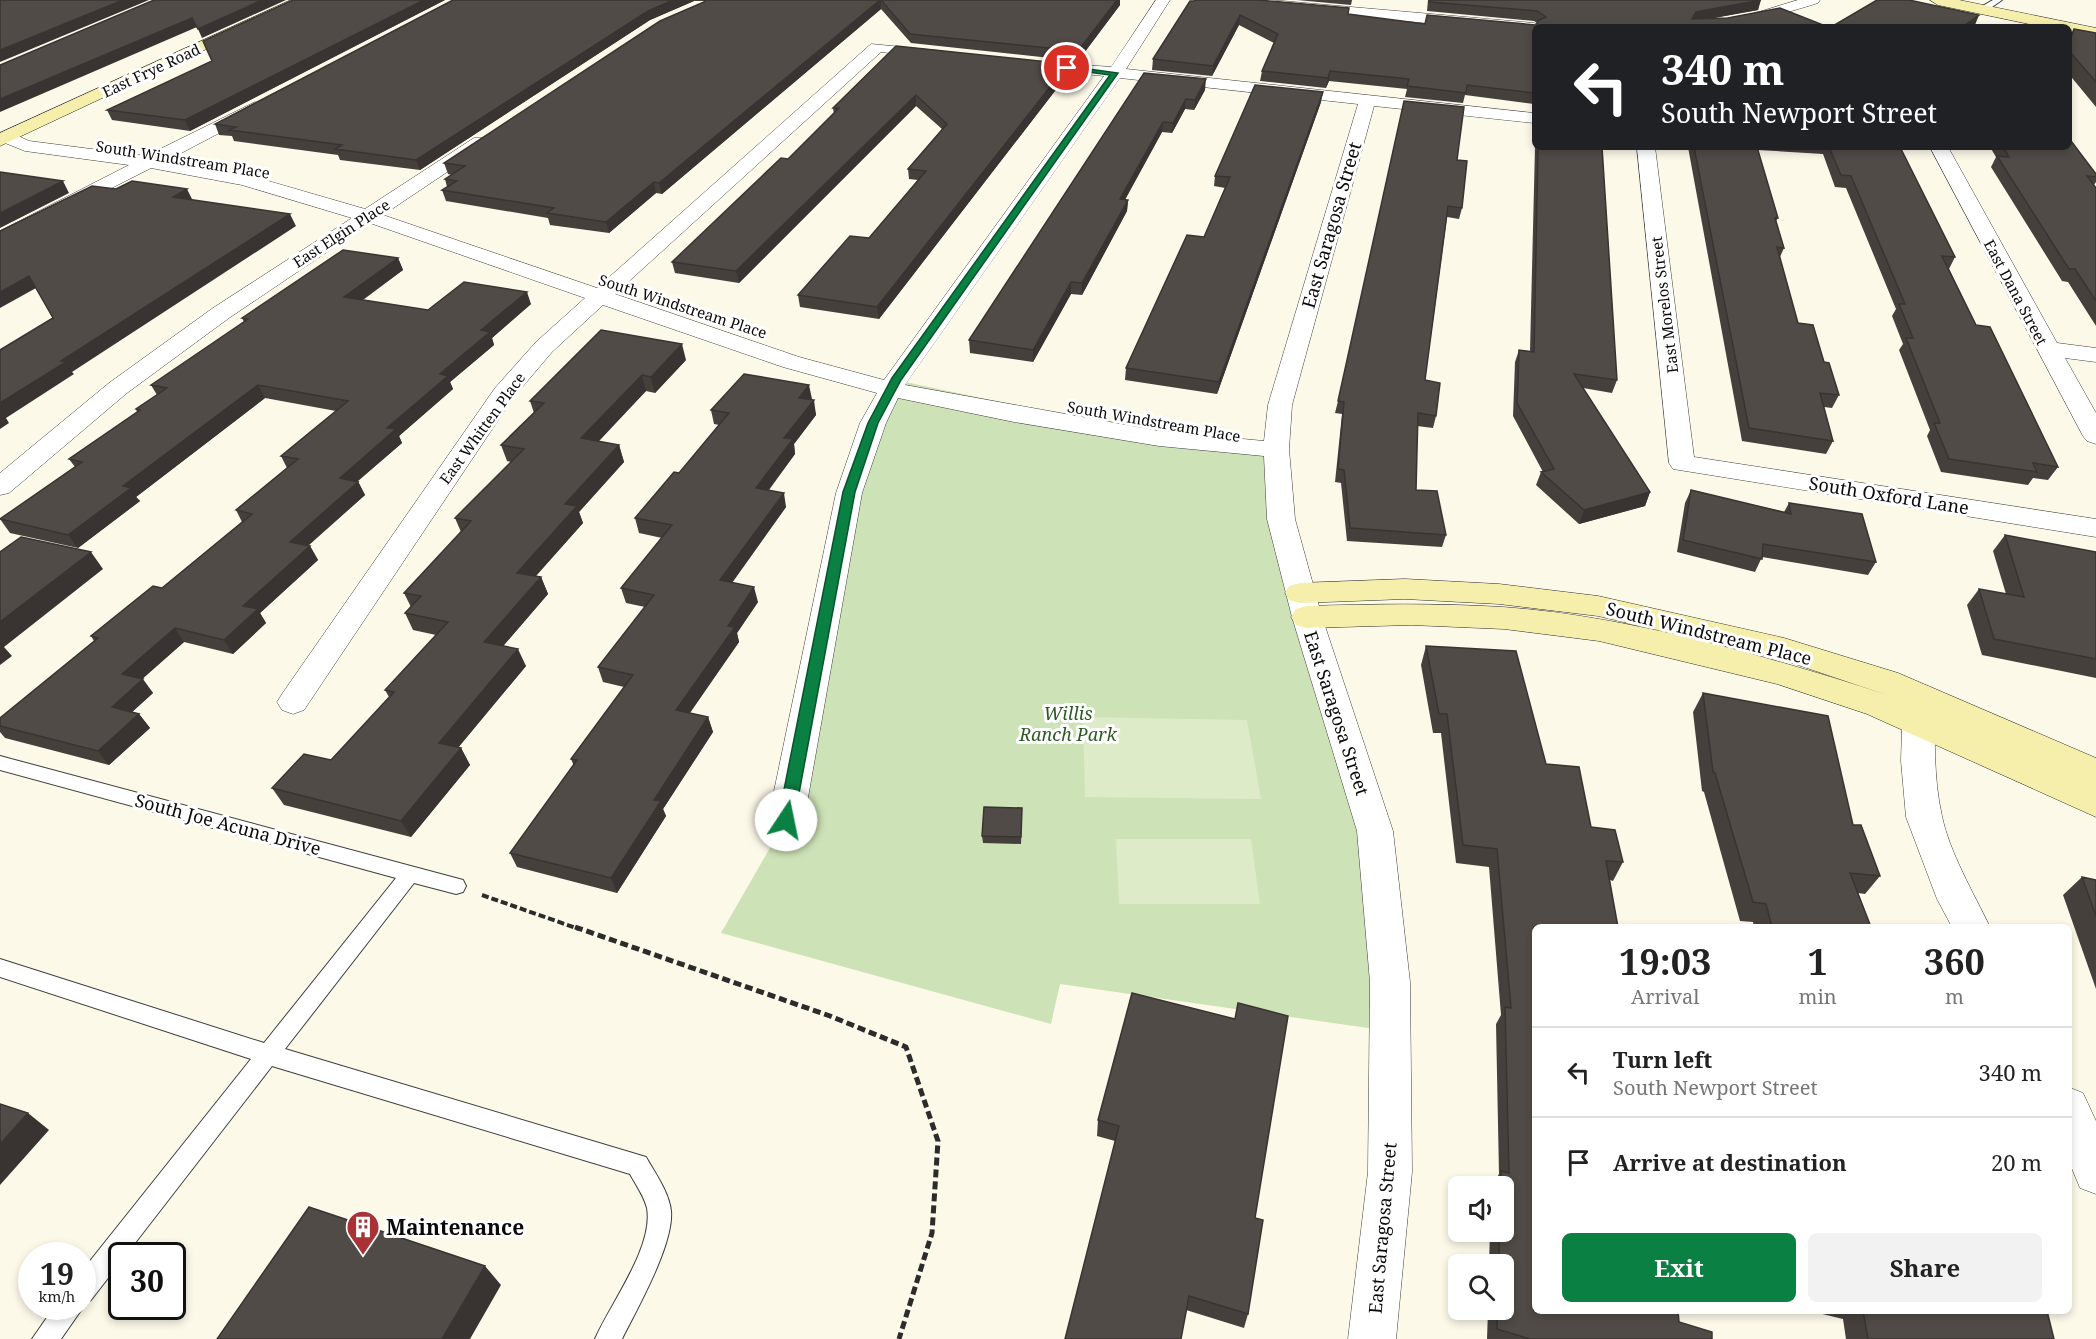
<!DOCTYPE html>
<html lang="en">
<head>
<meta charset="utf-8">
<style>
	body { margin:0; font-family:"Noto Serif",serif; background:#f2f2f2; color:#222; height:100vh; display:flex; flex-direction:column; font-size:22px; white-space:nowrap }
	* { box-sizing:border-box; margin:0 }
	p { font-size:20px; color:#767676 }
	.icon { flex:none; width:33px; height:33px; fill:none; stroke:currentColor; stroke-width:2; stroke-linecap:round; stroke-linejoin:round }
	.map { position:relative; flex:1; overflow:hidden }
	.details { position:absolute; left:1532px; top:924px; width:540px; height:390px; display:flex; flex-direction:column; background:#fff; border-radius:9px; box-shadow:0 3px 9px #0003 }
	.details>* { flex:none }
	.guide { position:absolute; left:1532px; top:24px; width:540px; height:126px; border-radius:9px; box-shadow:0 3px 9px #0003; background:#202124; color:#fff; overflow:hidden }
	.buttons { position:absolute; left:1448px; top:1176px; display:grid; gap:12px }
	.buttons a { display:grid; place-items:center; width:66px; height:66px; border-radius:9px; background:#fff; box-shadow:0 3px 9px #0003; font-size:30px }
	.speed { position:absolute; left:18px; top:1242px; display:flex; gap:12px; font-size:30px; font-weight:700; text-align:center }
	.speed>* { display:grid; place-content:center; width:78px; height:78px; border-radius:50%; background:#fff; box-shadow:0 3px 9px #0003; line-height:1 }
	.speed small { font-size:15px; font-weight:400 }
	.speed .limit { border:3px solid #111; border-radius:9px; background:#fff; color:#111 }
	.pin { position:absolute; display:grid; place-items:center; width:51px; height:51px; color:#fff; margin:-26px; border:3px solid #fff; border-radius:50%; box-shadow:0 2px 6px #0007 }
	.me { position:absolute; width:66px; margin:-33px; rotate:11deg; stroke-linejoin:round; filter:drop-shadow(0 0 4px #0008) }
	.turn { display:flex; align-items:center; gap:21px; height:126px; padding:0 30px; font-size:27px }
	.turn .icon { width:78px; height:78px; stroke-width:2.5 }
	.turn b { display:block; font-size:42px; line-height:51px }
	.eta { display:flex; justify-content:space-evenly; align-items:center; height:102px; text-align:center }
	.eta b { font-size:36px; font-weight:700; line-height:42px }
	.cta { display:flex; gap:12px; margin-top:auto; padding:12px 30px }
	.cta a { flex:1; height:69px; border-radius:9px; background:#0b8043; color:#fff; font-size:24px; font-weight:700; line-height:69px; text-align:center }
	.cta a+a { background:#f2f2f2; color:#222 }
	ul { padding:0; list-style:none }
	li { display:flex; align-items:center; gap:18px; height:90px; padding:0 30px; border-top:2px solid #e0e0e0 }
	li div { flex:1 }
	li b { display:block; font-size:22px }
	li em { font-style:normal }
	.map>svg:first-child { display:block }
	.green { fill:#cde2b7 }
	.pitch { fill:#deebc8 }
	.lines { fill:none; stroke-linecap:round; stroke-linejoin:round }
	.lane-casing { stroke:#3d3d3d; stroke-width:2 }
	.street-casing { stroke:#3d3d3d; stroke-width:1 }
	.secondary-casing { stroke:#2c2c2c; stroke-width:1 }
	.path-far1 { stroke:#2c2c2c; stroke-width:4; stroke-dasharray:7 3; stroke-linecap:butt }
	.path { stroke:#2c2c2c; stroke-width:5; stroke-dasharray:8 4; stroke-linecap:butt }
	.lane { fill:#fff; fill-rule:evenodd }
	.street { fill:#fff; fill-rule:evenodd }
	.secondary { fill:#f6efab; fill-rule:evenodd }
	.wall { fill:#46403d }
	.shaded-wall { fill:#393432 }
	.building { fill:#514b47; stroke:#393432; stroke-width:1.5 }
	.route { fill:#0b8043; stroke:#07532c; stroke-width:1.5 }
	.labels { text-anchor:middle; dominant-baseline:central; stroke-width:6; stroke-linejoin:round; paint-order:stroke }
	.far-street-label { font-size:15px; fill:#0a0a0a; stroke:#fff }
	.street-label { font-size:18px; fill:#0a0a0a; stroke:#fff }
	.park-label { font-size:18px; font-style:italic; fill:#2d5922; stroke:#fff }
	.near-poi-label { font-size:21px; font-weight:bold; fill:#0a0a0a; stroke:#fff; text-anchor:start }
</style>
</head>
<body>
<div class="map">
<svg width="2096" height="1339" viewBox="0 0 2096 1339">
	<rect width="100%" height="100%" fill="#fdf9e9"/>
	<path class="green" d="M896 380 1005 403 1276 449 1375 831 1389 1031 1060 984 1051 1024 721 933 786 820 849 493Z"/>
	<path class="pitch" d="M1083 717 1247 720 1261 799 1085 797Z
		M1116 839H1251L1260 904H1119Z"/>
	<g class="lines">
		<g class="lane-casing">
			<path id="lane" d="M1993 0H2002L1985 12H1979V8Z
				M0 756 463 880 466 886 463 892 456 894 414 883 285 1049 646 1157C655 1173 669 1192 671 1211 674 1244 637 1309 622 1339H595C610 1304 654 1247 647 1208 644 1196 636 1185 630 1174L272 1066 125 1256H122V1260L91 1300 82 1303V1271L251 1059 0 977V959L264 1043 396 878 0 770Z
				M82 1304 84 1306 61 1339H32L55 1306H82Z"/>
		</g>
		<g class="street-casing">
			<path id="street" d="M1156 0H1170L1126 69 1534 113V123L1374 106 1292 405 1289 449 1295 519 1322 617 1393 831 1410 982 1412 1172 1396 1339H1348L1368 1172 1370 982 1357 831 1292 617 1267 519 1264 456 1159 446 1014 422 898 398 886 423 862 493 804 820 798 830 786 834 774 830 768 820 836 493 860 423 877 393 783 367 603 305 552 352 513 398 304 710 293 714 282 710 277 702 282 694 495 388 536 342 585 298 370 223 229 318 127 393 9 493 0 495V473L109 383 213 308 352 218 242 185 151 168 0 245V231L129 165 25 151 0 141V133H12L29 141 146 156 255 102 264 107 261 111 168 160 251 176 365 209 474 138H486L489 142 486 146 383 215 597 288 871 44 943 51 945 54 937 59 881 52 615 294 799 357 884 380 1104 76 1025 68 1019 66 1017 63 1019 60 1111 67ZM1120 78 1358 104 1268 405 1264 441 1159 431 905 385Z
				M1215 0H1271L1534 23 1541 27H1534V33L1222 4Z
				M1798 0H1820L1818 3C1773 17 1738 27 1690 27L1693 24 1752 14Z
				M1637 147H1655L1694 457 2096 519V537L1673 469 1669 463Z
				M1930 147H1948L2057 343 2096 348V362L2065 358 2096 413V444L2087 441 2083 436Z
				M1919 683 1930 687 1935 695C1935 735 1933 777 1942 816 1949 851 1974 894 1990 927H1952L1937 899 1906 817 1901 761 1903 695 1908 687Z
				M2068 1087 2083 1093 2096 1121V1194L2080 1188 2068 1159Z"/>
		</g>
		<g class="secondary-casing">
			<path id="secondary" d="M291 0H311L0 146V133Z
				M1930 0H1959L2096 28V38L2068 33V27H2043L1938 5Z
				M1405 579 1499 584 1598 596 1784 638 1898 673 2096 758V817L1867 714 1777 684 1599 641 1504 629 1411 625 1307 628 1296 625 1291 617 1296 609 1307 606C1372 604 1437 603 1503 607 1629 616 1767 656 1887 695L1780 659 1598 616 1499 604 1405 599 1300 603 1289 600 1285 593 1289 586 1300 583Z"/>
		</g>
		<path class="path-far1" d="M482 895 579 929"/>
		<path class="path" d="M575 927 830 1016 906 1047 938 1141 932 1233 899 1339"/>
		<use href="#lane" class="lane"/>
		<use href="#street" class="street"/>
		<use href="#secondary" class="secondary"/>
	</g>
	<path class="wall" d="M293 0H445L190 131 112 120 107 110 212 61Z
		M453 0H1120V5L1078 61 911 43 881 9 662 194 656 193 609 233 550 225 548 218 446 201 442 190 447 187 445 179 452 175 448 174 444 163 705 1H694L650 20 420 170 340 160 338 155 234 141 232 136 219 135 215 124Z
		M1297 0H1352L1351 5Z
		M1428 0H1760L1758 10 1712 18 1828 27H1534V104L1465 95 1463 103 1405 97 1407 89 1329 81 1326 88 1260 81 1262 71 1274 43 1239 25 1212 76 1152 70 1153 59 1190 1 1349 8 1348 14 1425 24 1536 25 1537 23 1534 21 1427 11Z
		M2074 29 2096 33V107L2068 73V39Z
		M1144 73 1205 90 1194 110 1185 109 1172 133 1162 132 1125 200H1128L1127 211 1082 295 1071 294 1033 362 970 353 969 340Z
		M1068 74 879 319 800 307 798 295 869 238 918 180 909 179 908 169 942 129 916 106 739 283 675 273 672 262 788 159 834 114 833 108Z
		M1321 102 1217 394 1125 380 1126 368 1204 237 1225 188 1214 186 1215 176Z
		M1535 147H1602L1617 380 1612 393 1583 388 1650 492 1645 506 1579 524 1536 485 1541 472H1543L1513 416 1515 362 1519 350 1530 351Z
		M1688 147H1900L1955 257 1949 269 1976 325 2058 467 2048 480 2033 478 2028 485 1941 472 1927 436 1930 430 1899 350 1903 344 1892 316 1896 309 1846 188 1835 187 1823 154 1758 150 1778 218 1776 221 1784 248 1780 257 1798 323 1824 362 1839 395 1832 408 1824 407 1833 441 1826 454 1742 441Z
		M1990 147H2068L2096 174V182L2094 185 2096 188V326L2068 282 2062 281 1991 167 1996 157Z
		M1457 160 1462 208 1459 219 1447 217 1425 380 1436 416 1433 428 1417 426 1416 490 1446 535 1442 547 1347 541 1341 483 1335 482 1342 414 1335 413 1338 401Z
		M398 258 403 270 363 300 428 310 531 304 492 338 494 345 450 382 453 389 399 436 402 443 358 481 365 495 308 546H310L318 560 260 613 266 623 233 654 184 642 142 679 153 693 132 712 139 714 150 728 109 765 5 738 0 732V718L94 641 91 636 162 588 242 522 236 510 287 468 281 456 336 411 265 398 136 497 140 501 78 548 10 533 0 519 75 467 69 459 137 412 136 409 157 395 151 385 244 322 242 318Z
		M686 360 655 393 646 391 598 441 619 445 624 462 579 512 583 523 536 576 541 577 548 594 503 646 526 666 458 747 461 748 470 765 411 837 284 805 272 788 331 760 389 697 385 690 436 635 413 630 405 613 411 607 404 593 461 532 455 518 511 462 507 461 501 445 534 413 530 401Z
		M812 399 816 415 794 444 795 454 769 490 786 507 732 583 758 602 737 633 739 642 690 713 708 717 713 732 663 809 666 816 617 893 517 867 510 853 574 766 571 759 624 687 603 682 598 667 645 607 626 603 621 588 662 538 639 533 635 518 679 473 719 425 714 424 711 410Z
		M1691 490 1784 512 1789 503 1876 562 1868 575 1762 557 1755 572 1677 552 1685 503Z
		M2005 535 2096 552V678L1982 655 1967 605 1979 589 2006 594 1993 551Z
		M1426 646 1546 764 1591 827 1623 862 1613 881 1610 880 1679 1322 1712 1339H1487L1488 1310H1503V1264H1489L1490 1232H1503V1186H1492L1499 1174 1496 1024 1501 1015 1489 867 1456 863 1441 733H1433L1421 665Z
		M1703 693 1853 825 1880 876 1865 894 1858 893 1871 927H1754L1753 922 1740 921 1704 792 1702 791 1693 712Z
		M1022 814 1021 844 983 843 982 836Z
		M2082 877 2096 880V989L2063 895Z
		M1132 993 1255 1218 1248 1314 1244 1328 1186 1310 1115 1141 1097 1136 1098 1120Z
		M1814 1311H2047L2054 1339H1846L1843 1319 1814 1312Z"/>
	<path class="shaded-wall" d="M123 0H149L0 62V50Z
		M262 0H286L202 38 198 29Z
		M424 0H445L190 131 185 120Z
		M673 0H694V1L650 20 420 170 416 160 648 11Z
		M881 0V9L662 194 659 183Z
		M1115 0H1120V5L1078 61V51Z
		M1761 0 1758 10 1693 22 1692 19 1696 12Z
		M1240 15 1239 25 1212 76 1213 66Z
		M1979 15 1975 25 1972 27H1962Z
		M192 18 197 27 0 112V99Z
		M1068 64V74L879 319 877 307Z
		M1330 71 1329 81 1326 88 1328 78Z
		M1206 79 1205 90 1194 110 1195 100Z
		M1323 92 1321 102 1217 394 1219 382Z
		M916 95V106L739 283 736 271Z
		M1186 99 1185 109 1172 133 1173 123Z
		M1163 122 1162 132 1119 210 1120 199Z
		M63 181 69 193 0 228V213Z
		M654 182 656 193 609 233 606 222Z
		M187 189 193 201 173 197Z
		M1128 200 1127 211 1082 295V283Z
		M290 214 296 226 72 372 74 374 6 418 9 423 0 429V403L61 361Z
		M398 258 403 270 349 309 344 297Z
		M29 276 36 288 0 308V292Z
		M1071 282V294L1033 362V350Z
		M527 292 531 304 492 338 494 345 450 382 453 389 399 436 402 443 346 491 340 478 481 330Z
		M682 344 686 360 655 393 651 377Z
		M642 375 646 391 586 455 581 438Z
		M258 385 265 398 136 497 140 501 78 548 68 535 123 486Z
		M809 385 812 399 801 412 799 398Z
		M814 400 816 415 794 444 795 454 759 502 756 488 784 438Z
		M619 445 624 462 579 512 583 523 524 589 517 573 565 504Z
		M358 482 365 495 297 555 290 542Z
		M1650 492 1645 506 1579 524 1584 510Z
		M784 493 786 507 723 595 720 580Z
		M310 546 318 560 260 613 266 623 233 654 224 640 243 606Z
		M91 552 103 569 4 647 12 656 0 665V622Z
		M541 577 548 594 492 659 484 642Z
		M754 587 758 602 737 633 739 642 681 725 676 710 728 626Z
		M175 628 184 642 132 688 122 674Z
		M518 649 526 666 448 760 439 743Z
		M143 679 153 693 122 721 112 707Z
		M139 714 150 728 109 765 98 751Z
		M708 717 713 732 663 809 666 816 617 893 611 878 654 800Z
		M461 748 470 765 411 837 401 821Z
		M28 1113 49 1130 0 1185V1144Z
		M485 1266 501 1285 470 1339H442Z"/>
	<path class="building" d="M0 0H123L0 50Z
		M154 0H262L198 29 192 18 0 99V65Z
		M293 0H424L185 120 107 110 212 61 203 41Z
		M453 0H673L648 11 416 160 335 149 342 145 229 130 236 127 215 124Z
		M705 0H880L659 183 654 182 606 222 547 213 554 208 442 190 457 181 445 179 465 166 444 163 660 21 704 2Z
		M881 0H1117L1078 51 910 34Z
		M1195 0H1258L1349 8 1348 14 1425 24 1427 15 1536 25 1539 20 1546 17 1537 11 1429 2V0H1761L1696 12 1692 19 1728 18 1780 8 1828 27H1534V93L1467 85 1466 93 1407 86 1409 79 1330 71 1328 78 1262 71 1278 34 1240 15 1213 66 1153 59 1190 1H1194Z
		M1877 0H1909L1979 15 1962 27H1831Z
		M2074 29 2096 33V82L2068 50V46Z
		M896 46 1068 64 877 307 798 295 850 236 869 238 926 171 908 169 947 124 916 95 736 271 672 262 781 158 788 159 839 108H833Z
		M1144 73 1206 79 1195 100 1186 99 1173 123 1163 122 1120 199 1128 200 1082 283 1071 282 1033 350 969 340Z
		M1255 85 1323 92 1219 382 1126 368 1187 235 1204 237 1230 177 1215 176Z
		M1404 101 1464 107 1457 160 1467 161 1462 208 1448 206 1425 380 1440 383 1436 416 1418 413 1416 490 1437 491 1446 535 1350 528 1344 470 1338 469 1344 402 1338 401Z
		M2068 137 2096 174V177L2087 176 2096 188V301L2075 269H2069L1997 156 2009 157 2003 147H2068Z
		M1538 147H1602L1617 380 1574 374 1650 492 1584 510 1541 472 1554 469 1517 403 1519 350 1534 352Z
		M1694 147H1757L1778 218H1775L1784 248 1777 247 1798 323 1813 325 1824 362 1829 363 1839 395 1820 393 1833 441 1749 428Z
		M1829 147H1900L1955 257 1942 256 1976 325 1990 327 2058 467 2033 463 2037 472 1949 459 1934 423H1940L1906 338H1913L1899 304H1905L1851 176 1841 175Z
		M0 172 63 181 0 213Z
		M132 181 187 189 173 197 290 214 61 361 66 362 0 403V350L53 318 29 276 0 292V231L92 186 116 189Z
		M343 250 398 258 344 297 428 310 464 282 527 292 481 330 490 332 440 374 448 376 387 428 396 429 340 478 358 482 290 542 310 546 243 606 258 609 224 640 175 628 122 674 143 679 112 707 139 714 98 751 0 726V718L98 638 91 636 153 586 162 588 252 514 236 510 298 459 281 456 348 401 258 385 123 486 131 488 68 535 0 519 82 462 69 459 140 410 136 409 167 388 151 385 248 319 242 318Z
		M601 330 682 344 651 377 642 375 581 438 619 445 565 504 577 506 517 573 541 577 484 642 518 649 439 743 461 748 401 821 272 788 304 754 331 760 394 692 385 690 448 622 405 613 421 596 404 593 471 521 455 518 524 449 501 445 544 403 530 401Z
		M744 374 809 385 799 398 814 400 784 438 793 439 756 488 784 493 720 580 754 587 728 626 735 627 676 710 708 717 654 800 661 801 611 878 510 853 577 760 571 759 633 675 598 667 654 595 621 588 672 525 635 518 674 472 679 473 729 413 711 410Z
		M1691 490 1791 514 1789 503 1862 514 1876 562 1763 544 1762 559 1683 540Z
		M2005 535 2096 552V659L1994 639 1979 589 2024 597Z
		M21 537 91 552 0 622V552Z
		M1426 646 1516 651 1546 764 1579 767 1591 827 1615 830 1623 862 1606 861 1618 927H1534V1311H1678L1679 1322 1712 1332V1339H1530L1497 1329V1310H1503V1264H1499V1232H1503V1186H1501V1171L1509 1173 1505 1007 1511 1008 1497 849 1463 845 1447 714H1439Z
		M1703 693 1828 716 1853 825H1861L1880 876 1850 873 1871 927H1772L1766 904 1753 902 1715 773 1713 772Z
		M984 807 1022 808 1021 837 982 836Z
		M2082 877 2096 880V916Z
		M1132 993 1235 1019 1238 1003 1288 1016 1255 1218 1263 1220 1248 1314 1189 1296 1181 1339H1065L1119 1126 1098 1120Z
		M0 1104 28 1113 0 1144Z
		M309 1207 485 1266 442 1339H217Z
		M1863 1311H2047L2054 1339H1868Z"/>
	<path class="route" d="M1067 66 1118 73 901 380 878 423 855 492 794 820 786 826 781 824 778 820 843 492 868 423 892 378 1110 75 1065 69Z"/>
	<defs>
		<g id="building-pin" transform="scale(1.725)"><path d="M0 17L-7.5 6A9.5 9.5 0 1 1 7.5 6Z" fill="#a93236" stroke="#fff"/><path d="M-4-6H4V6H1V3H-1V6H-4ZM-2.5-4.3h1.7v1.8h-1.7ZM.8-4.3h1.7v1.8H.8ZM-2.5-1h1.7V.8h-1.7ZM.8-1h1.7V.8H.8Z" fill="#fff"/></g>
	</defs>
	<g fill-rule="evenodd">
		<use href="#building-pin" x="363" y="1227"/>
	</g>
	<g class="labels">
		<g class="far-street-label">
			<text transform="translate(151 70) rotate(-25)">East Frye Road</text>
			<text transform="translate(183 159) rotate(9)">South Windstream Place</text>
			<text transform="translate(341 233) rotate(-33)">East Elgin Place</text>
			<text transform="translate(2016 292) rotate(62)">East Dana Street</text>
			<text transform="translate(1664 305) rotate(-97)">East Morelos Street</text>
			<text transform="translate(683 306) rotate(18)">South Windstream Place</text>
			<text transform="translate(1154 421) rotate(10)">South Windstream Place</text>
			<text transform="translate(482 428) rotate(-54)">East Whitten Place</text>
		</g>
		<g class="street-label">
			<text transform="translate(1331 225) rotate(-74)">East Saragosa Street</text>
			<text transform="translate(1889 495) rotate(9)">South Oxford Lane</text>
			<text transform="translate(1709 633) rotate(14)">South Windstream Place</text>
			<text transform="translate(1337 713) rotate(72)">East Saragosa Street</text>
			<text transform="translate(228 824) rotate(15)">South Joe Acuna Drive</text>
			<text transform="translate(1382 1228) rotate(-85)">East Saragosa Street</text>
		</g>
		<g class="park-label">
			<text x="1068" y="713">Willis<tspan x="1068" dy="21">Ranch Park</tspan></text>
		</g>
		<g class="near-poi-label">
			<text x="386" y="1227">Maintenance</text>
		</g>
	</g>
</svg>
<div class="buttons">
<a><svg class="icon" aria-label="sound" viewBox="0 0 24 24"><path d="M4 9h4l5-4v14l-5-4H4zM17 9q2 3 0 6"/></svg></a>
<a><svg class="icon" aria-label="search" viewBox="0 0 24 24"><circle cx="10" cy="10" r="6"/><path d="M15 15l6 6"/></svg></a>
</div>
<div class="speed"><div>19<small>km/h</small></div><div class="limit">30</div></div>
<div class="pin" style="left:1067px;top:68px;background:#d93025"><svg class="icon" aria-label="arrive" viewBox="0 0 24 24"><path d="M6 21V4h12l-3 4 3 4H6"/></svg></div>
<svg class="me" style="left:786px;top:820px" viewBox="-20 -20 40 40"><circle r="19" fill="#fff"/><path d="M0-13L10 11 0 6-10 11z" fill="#0b8043"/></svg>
<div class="guide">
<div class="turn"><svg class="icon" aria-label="left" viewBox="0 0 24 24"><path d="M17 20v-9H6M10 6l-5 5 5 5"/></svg><div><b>340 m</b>South Newport Street</div></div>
</div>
<section class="details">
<div class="eta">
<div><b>19:03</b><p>Arrival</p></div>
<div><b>1</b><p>min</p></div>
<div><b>360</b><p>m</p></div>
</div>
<ul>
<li><svg class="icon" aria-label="left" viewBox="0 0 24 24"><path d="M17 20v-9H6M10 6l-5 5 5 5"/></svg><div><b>Turn left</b><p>South Newport Street</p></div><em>340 m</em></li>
<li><svg class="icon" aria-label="arrive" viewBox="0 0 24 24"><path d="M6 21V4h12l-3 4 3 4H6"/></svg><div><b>Arrive at destination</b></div><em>20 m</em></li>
</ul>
<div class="cta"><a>Exit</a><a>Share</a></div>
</section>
</div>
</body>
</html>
